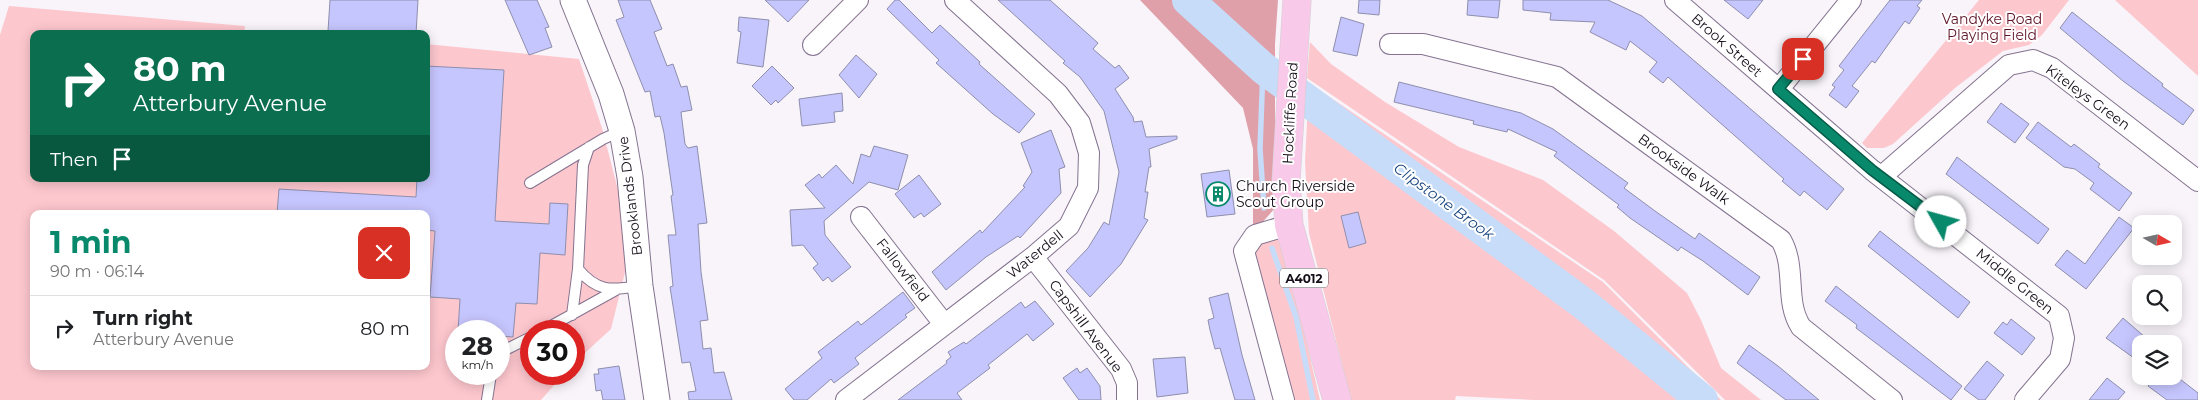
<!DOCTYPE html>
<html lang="en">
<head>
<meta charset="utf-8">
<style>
	body { margin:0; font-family:Montserrat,sans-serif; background:#f2f2f2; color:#202124; height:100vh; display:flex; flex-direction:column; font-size:19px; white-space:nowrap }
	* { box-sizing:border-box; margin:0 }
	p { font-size:16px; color:#757577 }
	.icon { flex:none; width:28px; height:28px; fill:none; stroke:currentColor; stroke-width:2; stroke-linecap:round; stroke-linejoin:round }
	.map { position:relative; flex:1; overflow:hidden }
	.side { position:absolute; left:30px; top:210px; width:400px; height:160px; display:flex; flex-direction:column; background:#fff; border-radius:10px; box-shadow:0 2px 12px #0003 }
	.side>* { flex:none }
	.banner { position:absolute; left:30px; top:30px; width:400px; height:152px; border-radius:10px; box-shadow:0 2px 12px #0003; background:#0b6e4f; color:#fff; overflow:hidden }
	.needle { width:32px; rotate:99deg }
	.tools { position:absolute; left:2132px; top:215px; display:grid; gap:10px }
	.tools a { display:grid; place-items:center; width:50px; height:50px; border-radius:10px; background:#fff; box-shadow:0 2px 12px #0003; font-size:25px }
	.speed { position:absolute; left:445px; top:320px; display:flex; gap:10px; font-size:25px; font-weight:700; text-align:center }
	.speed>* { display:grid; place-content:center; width:65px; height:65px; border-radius:50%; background:#fff; box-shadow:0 2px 12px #0003; line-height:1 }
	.speed small { font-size:12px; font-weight:400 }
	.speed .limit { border:8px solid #d22; background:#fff; color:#111 }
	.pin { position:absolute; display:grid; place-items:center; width:42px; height:42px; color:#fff; margin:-21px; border-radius:10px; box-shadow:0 2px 8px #0006 }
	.me { position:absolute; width:55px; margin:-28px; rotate:308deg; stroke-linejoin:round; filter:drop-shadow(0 0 4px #0008) }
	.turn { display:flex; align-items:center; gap:18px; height:105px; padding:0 20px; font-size:22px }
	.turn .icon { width:65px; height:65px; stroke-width:2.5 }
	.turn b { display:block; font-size:35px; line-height:42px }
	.then { display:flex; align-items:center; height:48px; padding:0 20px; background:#0003; gap:10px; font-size:19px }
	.round { display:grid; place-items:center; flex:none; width:52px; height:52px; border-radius:10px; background:#f2f2f2 }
	.summary { display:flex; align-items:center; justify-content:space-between; height:85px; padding:0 20px }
	h1 { font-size:30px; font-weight:700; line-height:38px; color:#08896c }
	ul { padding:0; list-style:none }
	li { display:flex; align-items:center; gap:15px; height:65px; padding:0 20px; border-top:1px solid #e0e0e0 }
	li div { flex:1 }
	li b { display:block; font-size:19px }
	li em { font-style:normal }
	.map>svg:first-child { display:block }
	.green { fill:#fdc7ce; fill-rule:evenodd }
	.forest { fill:#e0a0aa }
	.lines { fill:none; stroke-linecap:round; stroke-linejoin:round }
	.stream { stroke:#c6dcf9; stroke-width:5.5 }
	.river { stroke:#c6dcf9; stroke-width:32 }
	.building { fill:#c6c6fe; stroke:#8e8ead }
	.service-casing { stroke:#84738f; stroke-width:12 }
	.minor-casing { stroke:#84738f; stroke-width:22 }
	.tertiary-casing { stroke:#84738f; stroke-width:27 }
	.primary-casing { stroke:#d0cfd1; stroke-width:29 }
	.service { stroke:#fff; stroke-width:10 }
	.minor { stroke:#fff; stroke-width:20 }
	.tertiary { stroke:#fff; stroke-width:25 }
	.primary { stroke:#f8c9e8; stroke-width:28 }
	.route-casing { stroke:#055946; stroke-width:12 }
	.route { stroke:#08896c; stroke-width:9 }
	.labels { text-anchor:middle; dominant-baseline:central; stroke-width:4; stroke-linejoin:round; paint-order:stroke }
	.shield { fill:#fff; stroke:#5c575f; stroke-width:1 }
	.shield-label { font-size:12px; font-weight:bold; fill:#160f1a }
	.park-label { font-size:14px; fill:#5d1228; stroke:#fff }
	.street-label { font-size:14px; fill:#160f1a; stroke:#fff }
	.poi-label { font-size:14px; fill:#160f1a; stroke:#fff; text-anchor:start }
	.water-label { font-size:15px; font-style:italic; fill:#1a4780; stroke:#fff }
</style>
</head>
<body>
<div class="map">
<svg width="2198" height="400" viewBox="0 0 2198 400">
	<rect width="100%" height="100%" fill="#f8f4fa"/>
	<path class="green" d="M1979 0H2069L2042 35 2029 45 2003 51 1955 88 1893 144 1884 148H1867L1862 143Z
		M2115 0H2198V76Z
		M9 6 245 26 244 34H34V179H426V44L579 59 602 128 632 244 611 329 574 363V331H531V374H564L541 400H0V35ZM34 214H426V366H34ZM456 331H499V374H456Z
		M1310 42 1331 64 1385 102 1459 147 1543 180 1614 231 1687 293 1701 320 1721 368 1761 400H1725L1604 280 1307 78Z
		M1309 83 1603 282 1721 400H1535L1456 396 1455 400H1351L1309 233 1305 162Z
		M1278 239 1285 250 1320 400H1295L1256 261 1255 250 1264 242Z"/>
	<path class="forest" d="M1140 0H1278L1275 44V208L1260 225 1253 227V149L1243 108Z"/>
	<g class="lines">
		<path class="stream" d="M1263 68 1260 149 1264 208
			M1272 248 1296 317 1313 400"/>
		<path class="river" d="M1188 0 1263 68 1584 304 1702 400"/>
	</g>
	<path class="building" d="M330 0H418L416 34 328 31Z
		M505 0H537L549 27 545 28 552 47 529 55Z
		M618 0H650L662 29 654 32 667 66 673 64 681 87 687 86 692 110 681 112 685 144 688 148 697 146 707 223 698 224 701 272 708 320 700 321 703 349 711 348 714 373 724 372 732 400H689L688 392 696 391 690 362 682 363 670 287 673 286 668 235H676L671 196 673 195 664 133 660 116 655 117 650 91 645 92 616 20 624 17Z
		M765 0H809L788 22Z
		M895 0H899L932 33 940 25 980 62 979 64 1035 114 1019 133 993 114 936 63 939 60 887 9Z
		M998 0H1050L1098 43 1093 49 1115 68 1119 65 1129 78 1115 89 1133 117 1134 122 1142 121 1146 137 1177 136V139L1149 149 1151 167H1149L1145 192H1148L1144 218 1148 220 1121 264 1090 297 1066 271 1088 248 1104 222 1109 225 1119 172 1104 111 1080 77 1063 63 1065 61Z
		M1359 0H1380L1379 15 1358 13Z
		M1468 0H1500L1498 18 1467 15Z
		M1523 0H1608L1642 16 1844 189 1827 210 1804 191 1800 196 1782 181 1784 179 1668 77 1663 83 1649 72 1657 62 1630 41 1626 50 1590 32 1595 22 1550 20 1551 13 1523 10Z
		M1724 0H1763L1748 19Z
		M1890 0H1922L1917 6 1920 8 1909 24 1905 21 1875 63 1872 61 1852 86 1859 91 1846 108 1829 95 1835 87 1832 85 1844 70 1839 66Z
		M2072 12 2163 84 2162 86 2194 110 2183 125 2123 81 2060 28Z
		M739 17 769 20 763 67 737 63 741 32 738 31Z
		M1341 17 1364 24 1357 56 1333 51Z
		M856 55 877 74 859 98 839 75Z
		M426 66 504 70 495 221 549 224 550 203 568 204 565 255 540 253 537 304 516 303 513 337 499 336V331H458L460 299 430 297 435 231 426 230V214H277L279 189 416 197 417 179H426Z
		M772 66 794 88 778 103 776 100 771 105 752 86Z
		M1399 82 1521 113 1553 129 1628 183 1624 188 1655 211 1695 239 1699 233 1760 277 1748 295 1703 261 1681 247 1678 251 1630 218 1617 207 1619 205 1554 156 1557 152 1508 129 1507 132 1473 124 1474 121 1394 102Z
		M842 93 843 111 834 112 835 122 802 126 799 99Z
		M2001 103 2029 124 2015 143 1987 122Z
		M2038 122 2071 147 2074 144 2100 164 2098 167 2132 193 2119 211 2090 189 2094 183 2075 169 2064 167 2026 138Z
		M1051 130 1065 167 1059 169 1061 193 1020 238 1018 236 986 257 946 290 932 272 980 230 982 233 1025 187 1023 186 1032 172 1021 143Z
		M874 146 908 155 898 190 869 182 824 221 825 235 851 267 832 282 828 277 823 281 813 268 818 264 803 245 792 246 790 210 825 208 805 185 819 174 822 178 836 165 853 184 861 154 870 157Z
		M1957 157 2049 229 2038 244 1946 174Z
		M1229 170 1235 214 1207 217 1201 174Z
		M919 175 941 204 924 217 921 213 914 218 895 194Z
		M1358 212 1366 243 1349 248 1341 216Z
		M2119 217 2134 228 2086 289 2055 265 2067 250 2085 264Z
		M1880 231 1970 302 1958 318 1868 246Z
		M1836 286 1962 386 1951 400 1856 328 1857 325 1825 301Z
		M903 292 915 308 905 315 907 317 855 358 859 364 834 383 831 379 807 400H794L785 389 822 358 818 352 858 321 861 325Z
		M1228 293 1242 355 1255 400H1235L1220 348 1215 349 1210 330 1208 320 1214 318 1209 298Z
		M1035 301 1054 324 1033 341 1027 334 988 365 990 368 957 393 962 400H898L947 363 946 361 951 357 948 352 964 342 966 344 1021 302 1025 308Z
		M2123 318 2153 344H2139L2141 346V363L2106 338Z
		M2011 319 2035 338 2022 355 1994 333 2003 322 2007 325Z
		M1749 345 1778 366 1819 400H1786L1737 363Z
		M1185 357 1188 393 1157 397 1153 359Z
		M1987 361 2004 375 1985 400H1979L1964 389Z
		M619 366 625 400H603L601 390 596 391 594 374H599L598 369Z
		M1077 368 1080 373 1087 368 1100 386 1101 400H1079L1063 378Z
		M2156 376H2176L2198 393V400H2167L2148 386Z
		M2107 378 2125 392 2118 400H2089Z"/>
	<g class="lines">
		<g class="service-casing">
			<path id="service" d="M589 147 583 165 578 269C598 293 612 290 640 286
				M530 183 603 139 621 131
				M572 315 578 269
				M542 331 616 290
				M499 353 531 337
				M487 400 491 374"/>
		</g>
		<g class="minor-casing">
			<path id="minor" d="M1675 0 1872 170 2059 316 2064 338 2060 359 2025 400
				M1390 44H1423L1557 77 1781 240C1797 268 1784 301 1801 327L1892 400
				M813 45 858 0
				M1779 89 1851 0
				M1882 176 2009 65 2033 60 2052 68 2198 181
				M861 217 944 324
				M1033 257 1121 369 1127 383V400
				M846 400 1033 257 1069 226 1088 188 1089 153 1080 123 1058 94 955 0
				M1284 400 1244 251 1255 235 1289 225"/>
		</g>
		<g class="tertiary-casing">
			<path id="tertiary" d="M573 0 611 94 622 131 630 177 640 286 657 400"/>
		</g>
		<g class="primary-casing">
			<path id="primary" d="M1297 0 1286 181 1289 225 1337 400"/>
		</g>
		<use href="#service" class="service"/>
		<use href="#minor" class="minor"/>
		<use href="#tertiary" class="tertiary"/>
		<use href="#primary" class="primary"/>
	</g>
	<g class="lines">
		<g class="route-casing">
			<path id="route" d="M1803 59 1778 89 1872 170 1941 222"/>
		</g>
		<use href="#route" class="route"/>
	</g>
	<defs>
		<g id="building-ring" transform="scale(1.25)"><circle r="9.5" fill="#fff" stroke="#08896c" stroke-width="1.5"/><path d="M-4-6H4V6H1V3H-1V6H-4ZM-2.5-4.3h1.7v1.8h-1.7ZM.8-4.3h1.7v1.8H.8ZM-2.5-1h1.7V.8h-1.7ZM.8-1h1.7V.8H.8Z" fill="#08896c"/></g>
	</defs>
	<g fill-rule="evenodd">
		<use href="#building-ring" x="1218" y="194"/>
	</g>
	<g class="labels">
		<rect class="shield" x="1280" y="268.5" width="48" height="19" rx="4"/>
		<g class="shield-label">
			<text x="1304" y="278">A4012</text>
		</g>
		<g class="park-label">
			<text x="1992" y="19">Vandyke Road<tspan x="1992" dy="16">Playing Field</tspan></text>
		</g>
		<g class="street-label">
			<text transform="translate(1727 45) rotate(41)">Brook Street</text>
			<text transform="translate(2088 97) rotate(36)">Kiteleys Green</text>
			<text transform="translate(1290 113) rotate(-87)">Hockliffe Road</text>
			<text transform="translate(1684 169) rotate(36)">Brookside Walk</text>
			<text transform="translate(630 196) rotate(-97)">Brooklands Drive</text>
			<text transform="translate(1035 254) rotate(-39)">Waterdell</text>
			<text transform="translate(903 270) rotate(52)">Fallowfield</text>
			<text transform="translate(2015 281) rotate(39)">Middle Green</text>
			<text transform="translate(1086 326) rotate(53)">Capshill Avenue</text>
		</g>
		<g class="poi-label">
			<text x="1236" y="186">Church Riverside<tspan x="1236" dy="16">Scout Group</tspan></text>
		</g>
		<g class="water-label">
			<text transform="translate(1444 201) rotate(36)">Clipstone Brook</text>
		</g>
	</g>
</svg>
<div class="tools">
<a><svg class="needle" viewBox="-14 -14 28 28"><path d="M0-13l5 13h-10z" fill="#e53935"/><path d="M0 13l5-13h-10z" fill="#757577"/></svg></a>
<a><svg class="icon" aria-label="search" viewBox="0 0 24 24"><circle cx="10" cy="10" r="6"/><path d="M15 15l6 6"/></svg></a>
<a><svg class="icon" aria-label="layers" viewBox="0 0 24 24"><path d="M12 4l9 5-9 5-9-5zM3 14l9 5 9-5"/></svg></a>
</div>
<div class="speed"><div>28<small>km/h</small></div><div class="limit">30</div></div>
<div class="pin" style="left:1803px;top:59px;background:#d93025"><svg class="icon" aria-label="arrive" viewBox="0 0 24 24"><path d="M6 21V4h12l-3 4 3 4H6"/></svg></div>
<svg class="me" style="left:1941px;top:222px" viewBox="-20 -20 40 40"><circle r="19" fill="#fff"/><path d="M0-13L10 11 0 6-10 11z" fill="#08896c"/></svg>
<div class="banner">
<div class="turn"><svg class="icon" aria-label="right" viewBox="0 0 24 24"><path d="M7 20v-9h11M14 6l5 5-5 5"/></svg><div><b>80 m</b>Atterbury Avenue</div></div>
<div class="then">Then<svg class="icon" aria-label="arrive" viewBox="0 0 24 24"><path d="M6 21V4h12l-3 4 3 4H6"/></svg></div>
</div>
<section class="side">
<div class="summary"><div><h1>1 min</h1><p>90 m · 06:14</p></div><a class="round" style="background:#d93025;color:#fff"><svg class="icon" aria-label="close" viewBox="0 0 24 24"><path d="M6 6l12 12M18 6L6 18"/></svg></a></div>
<ul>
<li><svg class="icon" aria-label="right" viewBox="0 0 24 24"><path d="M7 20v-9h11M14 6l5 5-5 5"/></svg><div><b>Turn right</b><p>Atterbury Avenue</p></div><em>80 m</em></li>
</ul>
</section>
</div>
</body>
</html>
